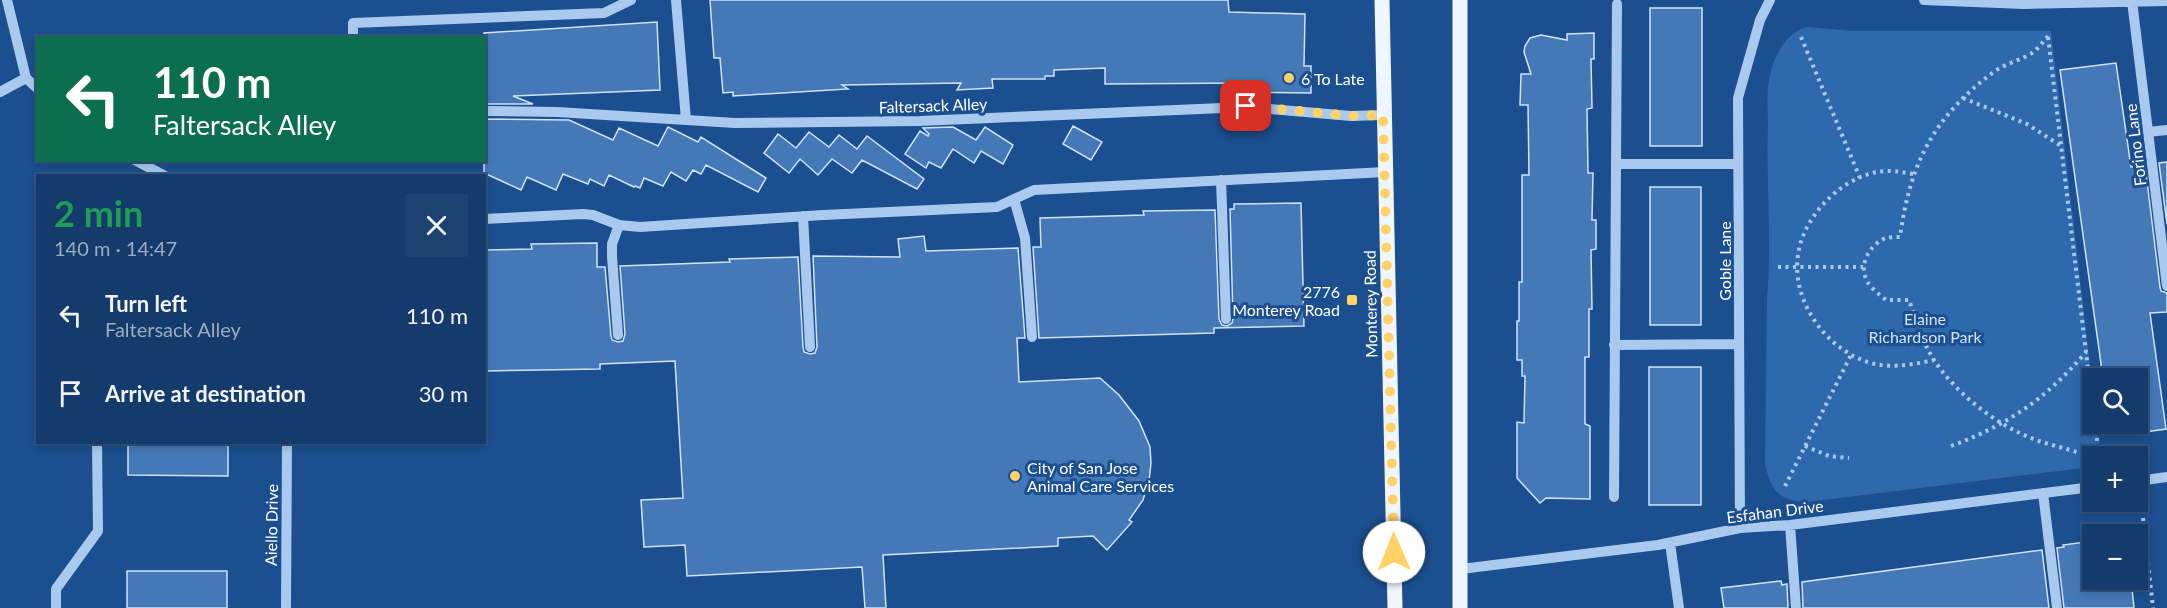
<!DOCTYPE html>
<html lang="en">
<head>
<meta charset="utf-8">
<style>
	body { margin:0; font-family:Lato,sans-serif; background:#1d4271; color:#f1f3f6; height:100vh; display:flex; flex-direction:column; font-size:22px; white-space:nowrap }
	* { box-sizing:border-box; margin:0 }
	p { font-size:20px; color:#9dadc1 }
	.icon { flex:none; width:33px; height:33px; fill:none; stroke:currentColor; stroke-width:2; stroke-linecap:round; stroke-linejoin:round }
	.map { position:relative; flex:1; overflow:hidden }
	.panel { position:absolute; left:36px; top:174px; width:450px; height:270px; display:flex; flex-direction:column; background:#143b6b; border-radius:0px; box-shadow:0 3px 9px #0003,0 0 0 2px #33557e }
	.panel>* { flex:none }
	.banner { position:absolute; left:36px; top:36px; width:450px; height:126px; border-radius:0px; box-shadow:0 3px 9px #0003,0 0 0 2px #33557e; background:#0b6e4f; color:#fff; overflow:hidden }
	.controls { position:absolute; left:2082px; top:368px; display:grid; gap:12px }
	.controls a { display:grid; place-items:center; width:66px; height:66px; border-radius:0px; background:#143b6b; box-shadow:0 3px 9px #0003,0 0 0 2px #33557e; font-size:30px }
	.pin { position:absolute; display:grid; place-items:center; width:51px; height:51px; color:#fff; margin:-26px; border-radius:12px; box-shadow:0 3px 9px #0006 }
	.me { position:absolute; width:66px; margin:-33px; rotate:359deg; stroke-linejoin:round; filter:drop-shadow(0 0 4px #0008) }
	.turn { display:flex; align-items:center; gap:21px; height:126px; padding:0 18px; font-size:27px }
	.turn .icon { width:78px; height:78px; stroke-width:2.5 }
	.turn b { display:block; font-size:42px; line-height:51px }
	.round { display:grid; place-items:center; flex:none; width:63px; height:63px; border-radius:0px; background:#1d4271 }
	.overview { display:flex; align-items:center; justify-content:space-between; height:102px; padding:0 18px }
	h1 { font-size:36px; font-weight:700; line-height:45px; color:#1e9e55 }
	ul { padding:0; list-style:none }
	li { display:flex; align-items:center; gap:18px; height:78px; padding:0 18px }
	li div { flex:1 }
	li b { display:block; font-size:22px }
	li em { font-style:normal }
	.map>svg:first-child { display:block }
	.green { fill:#2e69ad }
	.building { fill:#4478b7; stroke:#cfe3fa; stroke-width:1.5 }
	.lines { fill:none; stroke-linecap:round; stroke-linejoin:round }
	.path { stroke:#a9c9ee; stroke-width:4; stroke-dasharray:3 4.5; stroke-linecap:butt }
	.minor { stroke:#a9c9ee; stroke-width:10 }
	.major { stroke:#f0f6ff; stroke-width:15 }
	.route { stroke:#ffd166; stroke-width:10; stroke-dasharray:0 18 }
	.poi-dot { fill:#ffd166; stroke:#1b4f8f; stroke-width:2 }
	.labels { text-anchor:middle; dominant-baseline:central; stroke-width:6; stroke-linejoin:round; paint-order:stroke }
	.poi-label { font-size:16px; fill:#fff; stroke:#1b4f8f; text-anchor:start }
	.street-label { font-size:16px; fill:#fff; stroke:#1b4f8f }
	.park-label { font-size:16px; fill:#cfe3fa; stroke:#1b4f8f }
</style>
</head>
<body>
<div class="map">
<svg width="2167" height="608" viewBox="0 0 2167 608">
	<rect width="100%" height="100%" fill="#1b4f8f"/>
	<path class="green" d="M1807 27 1853 31H2051L2092 382V423H2097L2101 456H2092V467L1807 502C1779 502 1770 489 1765 463L1767 300C1772 242 1766 183 1768 126 1768 110 1766 91 1770 75 1774 56 1786 32 1807 27Z"/>
	<path class="building" d="M710 0H1228L1229 12 1305 14 1304 66H1311V93L1243 92 1247 83 1105 84V68L1054 70V76H1045V79H992L993 88 957 90 961 83 842 85 848 89 733 96V92L723 93 720 58H714Z
		M1650 8H1702V146H1650Z
		M657 22 660 90 513 96 533 104H484V33Z
		M1594 33V59H1591L1592 108 1587 109 1588 173H1593L1592 220H1596V249L1591 250 1592 309H1589V357H1585V424L1590 426V499L1546 498 1540 503 1517 478V422L1524 423 1525 376H1522V360H1517V321H1519V282H1522V175H1529L1528 105H1520L1521 74H1531L1524 52 1525 46 1530 38 1541 35 1567 40V34Z
		M2116 63 2131 167 2145 165 2160 287 2161 291 2167 293V312L2150 313 2166 429 2138 433V378H2103L2060 70Z
		M484 119 569 120 613 140 619 128 658 146 668 127 698 142 701 137 766 178 758 192 706 165 701 174 693 170 686 181 671 172 663 186 644 178 640 188 635 186 634 187 609 175 604 186 590 179 588 184 563 174 556 190 527 177 521 190 484 173Z
		M1073 126 1102 142 1091 160 1063 144Z
		M953 127 976 140 985 127 1013 145 1003 164 981 151 974 163 953 149 941 168 929 162 926 168 905 154 920 131 928 136 929 134 923 128Z
		M809 132 829 147 839 135 857 149 867 136 924 179 917 189 862 160 852 173 832 159 818 175 800 159 789 173 764 153 778 134 796 148Z
		M2167 162V224L2159 163Z
		M1650 187H1701V325H1650Z
		M1301 203 1304 326 1214 328V333L1039 338 1033 247H1041L1040 218 1144 215 1143 211 1215 210 1219 319 1222 325 1227 326 1232 323 1233 319 1230 209H1234V204Z
		M924 236 926 251 1018 248 1025 338H1017L1019 382 1100 378 1119 395 1139 421 1150 447 1151 463 1149 481 1143 500 1129 520 1132 522 1107 550 1093 536 1058 538V546L883 555 886 608H865L862 567 687 576 685 545 644 547 641 500 683 498 675 361 600 364V369L484 371V250L532 249 531 244 597 243V267H605L611 336 612 340 618 342 623 341 625 334 620 266 730 262 729 259 798 257 803 347 804 352 810 354 815 353 817 347 813 256 900 257 898 239Z
		M1649 367H1701V505H1649Z
		M128 442H228V476L128 475Z
		M2092 541V579H2131L2134 608H2064L2057 548 2064 547 2063 545Z
		M2042 550 2049 608H1803L1802 582Z
		M127 571H227V608H127Z
		M1781 581 1782 585 1787 584 1788 608H1724L1721 588Z"/>
	<g class="lines">
		<path class="path" d="M2048 36C2043 42 2038 49 2032 53 2021 60 2007 63 1995 71 1934 116 1910 163 1900 237 1895 237 1890 237 1886 238 1872 243 1860 261 1865 276 1868 287 1878 293 1886 300H1909C1916 320 1922 342 1934 360 1958 396 1999 427 2039 441 2057 447 2075 450 2092 458
			M1801 37 1860 178
			M2048 37 2092 402
			M1963 98 2027 124 2061 146
			M1913 174C1905 173 1898 171 1890 171 1849 170 1807 211 1799 249 1788 299 1827 353 1875 364 1894 368 1916 364 1934 360
			M1778 267H1863
			M2095 423 2099 456
			M1805 446 1829 456 1849 458
			M1951 446C2008 425 2047 398 2086 352
			M1785 486 1851 355
			M2143 518 2153 608"/>
		<path class="minor" d="M7 0 26 78 38 89
			M676 0 686 120
			M1924 0 2023 4 2167 1
			M2132 1 2167 286
			M353 38V23L604 13 631 0
			M0 92 26 78
			M484 111 557 112 735 123 920 121 1246 107 1351 116 1383 115
			M2148 132 2167 130
			M135 160 165 176
			M1616 164H1738
			M1221 180 1226 319
			M1014 199 1025 238 1032 337
			M803 216 810 347
			M484 219 583 214 593 215 619 225 640 227 823 215 997 207 1034 190 1385 172
			M618 335 612 257V244L619 225
			M1614 345 1739 344
			M2138 481 2167 477
			M2043 493 2057 608
			M1614 497 1617 4
			M1790 525 1796 608
			M1740 528 1738 98 1760 20 1770 0
			M1670 543 1679 608
			M1461 569 1658 545 1740 528 1790 525 2092 487
			M56 608V589L98 531 97 442
			M286 608 287 442"/>
		<path class="major" d="M1382 0 1395 608
			M1460 608V0"/>
	</g>
	<g class="lines">
		<path class="route" d="M1246 106 1351 116 1383 115 1394 552"/>
	</g>
	<g class="poi-dot">
		<circle cx="1289" cy="78" r="6"/>
		<rect x="1346" y="294" width="12" height="12" rx="3"/>
		<circle cx="1015" cy="476" r="6"/>
	</g>
	<g class="labels">
		<g class="poi-label">
			<text x="1301" y="78">6 To Late</text>
			<text x="1340" y="291" text-anchor="end">2776<tspan x="1340" dy="18">Monterey Road</tspan></text>
			<text x="1027" y="467">City of San Jose<tspan x="1027" dy="18">Animal Care Services</tspan></text>
		</g>
		<g class="street-label">
			<text transform="translate(933 105) rotate(-2)">Faltersack Alley</text>
			<text transform="translate(2135 145) rotate(-97)">Forino Lane</text>
			<text transform="translate(1724 261) rotate(-90)">Goble Lane</text>
			<text transform="translate(1370 304) rotate(-91)">Monterey Road</text>
			<text transform="translate(1775 511) rotate(-7)">Esfahan Drive</text>
			<text transform="translate(271 525) rotate(-89)">Aiello Drive</text>
		</g>
		<g class="park-label">
			<text x="1925" y="318">Elaine<tspan x="1925" dy="18">Richardson Park</tspan></text>
		</g>
	</g>
</svg>
<div class="controls">
<a><svg class="icon" aria-label="search" viewBox="0 0 24 24"><circle cx="10" cy="10" r="6"/><path d="M15 15l6 6"/></svg></a>
<a>+</a>
<a>−</a>
</div>
<div class="pin" style="left:1246px;top:106px;background:#d93025"><svg class="icon" aria-label="arrive" viewBox="0 0 24 24"><path d="M6 21V4h12l-3 4 3 4H6"/></svg></div>
<svg class="me" style="left:1394px;top:552px" viewBox="-20 -20 40 40"><circle r="19" fill="#fff"/><path d="M0-13L10 11 0 6-10 11z" fill="#ffd166"/></svg>
<div class="banner">
<div class="turn"><svg class="icon" aria-label="left" viewBox="0 0 24 24"><path d="M17 20v-9H6M10 6l-5 5 5 5"/></svg><div><b>110 m</b>Faltersack Alley</div></div>
</div>
<section class="panel">
<div class="overview"><div><h1>2 min</h1><p>140 m · 14:47</p></div><a class="round"><svg class="icon" aria-label="close" viewBox="0 0 24 24"><path d="M6 6l12 12M18 6L6 18"/></svg></a></div>
<ul>
<li><svg class="icon" aria-label="left" viewBox="0 0 24 24"><path d="M17 20v-9H6M10 6l-5 5 5 5"/></svg><div><b>Turn left</b><p>Faltersack Alley</p></div><em>110 m</em></li>
<li><svg class="icon" aria-label="arrive" viewBox="0 0 24 24"><path d="M6 21V4h12l-3 4 3 4H6"/></svg><div><b>Arrive at destination</b></div><em>30 m</em></li>
</ul>
</section>
</div>
</body>
</html>
